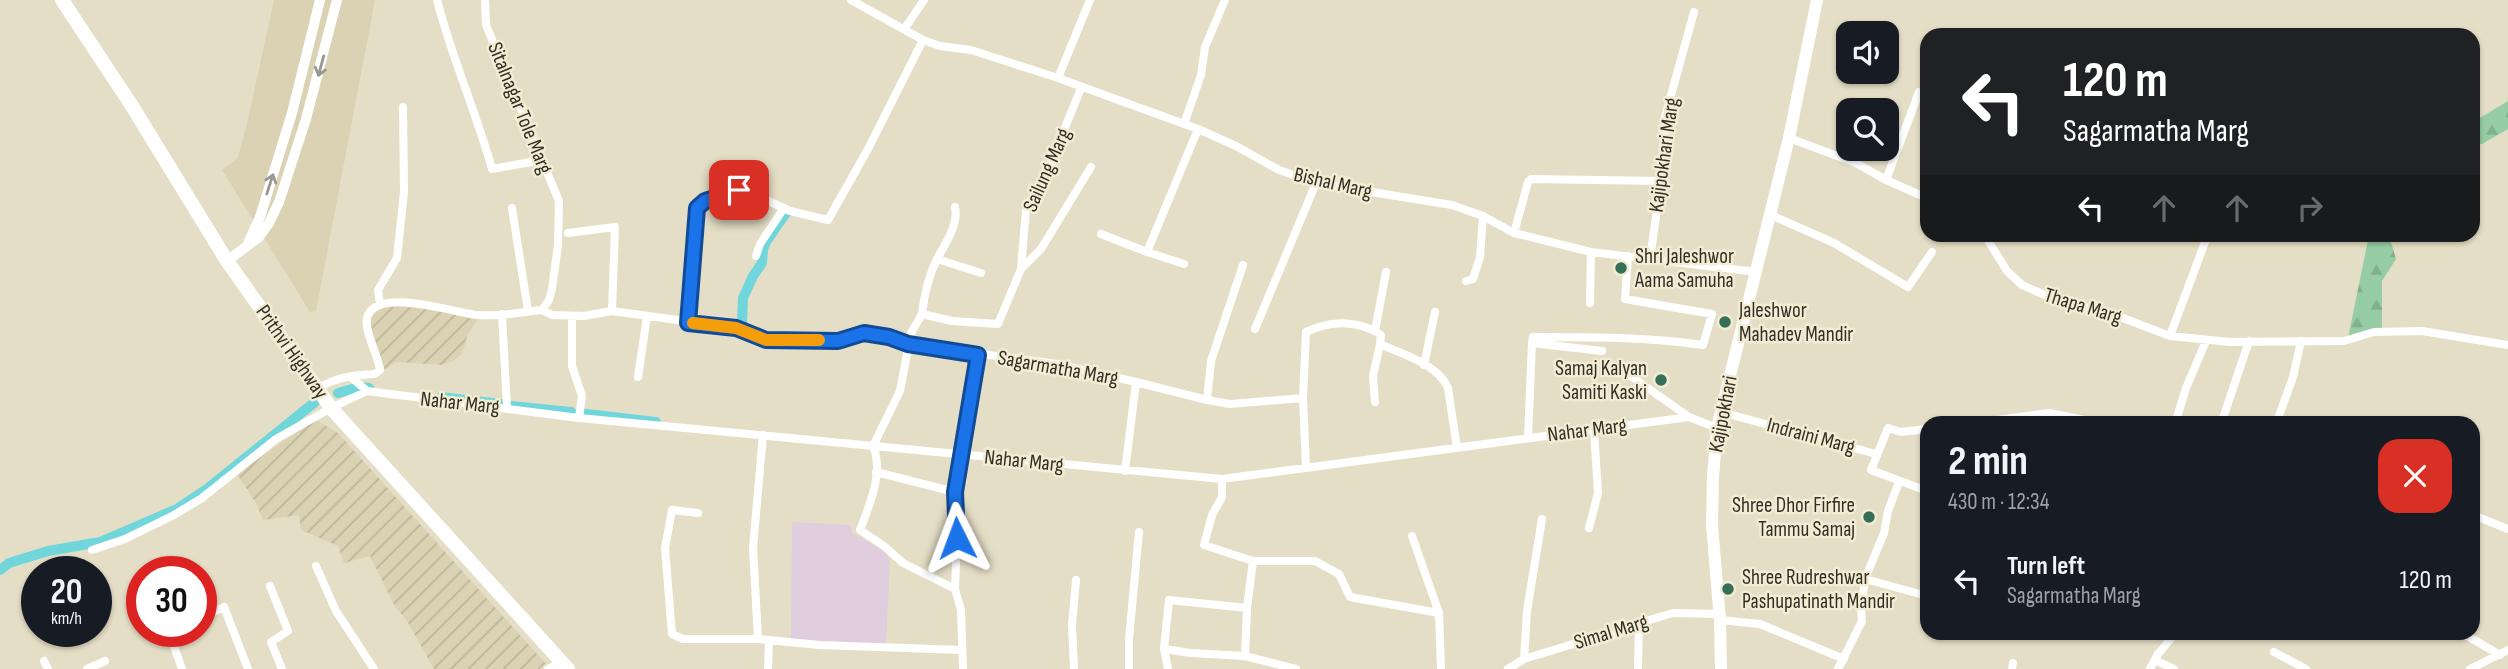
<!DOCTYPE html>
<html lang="en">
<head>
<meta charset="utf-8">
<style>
	body { margin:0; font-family:"Sofia Sans Condensed",sans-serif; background:#20242c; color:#f1f3f6; height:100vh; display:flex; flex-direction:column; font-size:26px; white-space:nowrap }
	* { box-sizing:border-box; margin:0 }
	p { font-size:23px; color:#9ea1a6 }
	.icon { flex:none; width:38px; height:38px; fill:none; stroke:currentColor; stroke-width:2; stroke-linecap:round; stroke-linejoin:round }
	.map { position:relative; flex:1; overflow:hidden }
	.details { position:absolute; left:1920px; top:416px; width:560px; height:224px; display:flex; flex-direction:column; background:#171b24; border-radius:21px; box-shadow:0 2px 5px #0004 }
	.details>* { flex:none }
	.top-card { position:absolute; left:1920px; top:28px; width:560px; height:214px; border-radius:21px; box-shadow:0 2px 5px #0004; background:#202124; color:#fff; overflow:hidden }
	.buttons { position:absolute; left:1836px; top:21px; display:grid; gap:14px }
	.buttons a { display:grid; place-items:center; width:63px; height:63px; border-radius:14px; background:#171b24; box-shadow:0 2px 5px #0004; font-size:35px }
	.speed { position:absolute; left:21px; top:556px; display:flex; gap:14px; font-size:35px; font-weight:700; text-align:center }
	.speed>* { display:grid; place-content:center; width:91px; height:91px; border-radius:50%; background:#171b24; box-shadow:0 2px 5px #0004; line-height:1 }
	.speed small { font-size:18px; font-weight:400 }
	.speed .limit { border:10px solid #d22; background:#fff; color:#111 }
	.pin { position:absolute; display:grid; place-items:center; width:60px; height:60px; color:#fff; margin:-30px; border-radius:14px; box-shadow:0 4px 10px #0006 }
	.me { position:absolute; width:77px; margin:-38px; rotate:357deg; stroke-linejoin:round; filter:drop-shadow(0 0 5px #0008) }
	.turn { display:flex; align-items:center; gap:24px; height:147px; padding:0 28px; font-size:32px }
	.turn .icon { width:91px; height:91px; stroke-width:2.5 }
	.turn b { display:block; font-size:49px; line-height:60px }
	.lanes { display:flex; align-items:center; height:66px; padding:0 28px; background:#0003; justify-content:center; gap:35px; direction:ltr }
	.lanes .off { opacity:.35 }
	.round { display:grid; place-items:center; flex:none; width:74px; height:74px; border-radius:21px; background:#20242c }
	.overview { display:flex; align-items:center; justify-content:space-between; height:119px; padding:0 28px }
	h1 { font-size:42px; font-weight:700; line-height:52px }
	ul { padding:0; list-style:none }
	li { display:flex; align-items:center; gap:21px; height:91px; padding:0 28px }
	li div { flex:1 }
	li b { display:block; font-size:26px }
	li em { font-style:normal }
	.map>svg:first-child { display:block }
	.built { fill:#dbd2b3 }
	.industrial { fill:url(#industrial-furrows) }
	.education { fill:#e0cede }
	.forest { fill:url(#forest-firs) }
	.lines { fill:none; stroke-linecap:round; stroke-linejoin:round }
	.canal { stroke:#70d6dc; stroke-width:10 }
	.minor { stroke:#fff; stroke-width:8 }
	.tertiary { stroke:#fff; stroke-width:10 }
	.primary { stroke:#fff; stroke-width:12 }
	.trunk { stroke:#fff; stroke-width:14 }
	.oneway { stroke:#989792 }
	.route-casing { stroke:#114b97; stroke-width:18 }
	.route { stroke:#1a73e8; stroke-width:12 }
	.slow { stroke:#f59e0b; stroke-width:12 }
	.poi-dot { fill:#356f58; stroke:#f2ecd3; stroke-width:2.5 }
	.labels { text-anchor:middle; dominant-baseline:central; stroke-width:5; stroke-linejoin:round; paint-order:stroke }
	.street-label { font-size:21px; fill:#322f26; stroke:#f2ecd3 }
	.poi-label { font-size:21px; fill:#322f26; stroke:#f2ecd3; text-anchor:start }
</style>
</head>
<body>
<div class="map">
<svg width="2508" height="669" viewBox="0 0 2508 669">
	<defs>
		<pattern id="industrial-furrows" width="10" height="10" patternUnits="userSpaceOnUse" patternTransform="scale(1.75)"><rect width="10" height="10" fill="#dbd2b3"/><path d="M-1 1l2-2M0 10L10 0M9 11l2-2" fill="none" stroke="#bcb59a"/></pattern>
		<pattern id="forest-firs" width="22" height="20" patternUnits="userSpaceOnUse" patternTransform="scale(1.75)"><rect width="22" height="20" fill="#96cda4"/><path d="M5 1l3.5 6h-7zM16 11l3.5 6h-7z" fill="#82b08d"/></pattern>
	</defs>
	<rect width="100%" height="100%" fill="#e5dec6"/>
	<path class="built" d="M274 0H375L316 311 310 312 222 170 238 158 247 124Z"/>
	<path class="industrial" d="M390 306 433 309 477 320 468 334 462 354 452 362 440 365 397 362 385 370 369 322 370 316 380 308Z
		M315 419 338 433 546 664 539 669H434L406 619 395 607 370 556 344 563 338 546 301 530 299 515 263 520 256 503 237 474Z"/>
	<path class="education" d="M792 522 851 525 852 533 886 552 890 562 886 645 791 639Z"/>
	<path class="forest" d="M2508 101V129L2482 144 2473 143V122Z
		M2369 235H2389L2396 259 2382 281V332L2348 338Z"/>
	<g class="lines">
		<path class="canal" d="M742 325 743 298 753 276 762 263 763 249 766 242 786 213
			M338 393 359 387 369 388
			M441 397 501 404
			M511 406 571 412
			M586 414 656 422
			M0 570 9 563 48 551 100 542 177 509 207 489 315 402"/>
		<path class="minor" d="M437 0C452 58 476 112 492 169L542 160
			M485 0 486 25 559 201 558 245 552 289 549 300 542 310
			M851 0 923 40 940 46 971 50 1058 78 1198 129 1236 146 1279 170 1316 183 1452 205 1483 216 1514 233 1591 252 1757 272
			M905 28 924 0
			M1058 78 1090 0
			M1184 124 1201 75 1205 47 1225 0
			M1789 138 1856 163 1886 180 1927 198
			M1886 180 1919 92
			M512 208 528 311
			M1771 215 1834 243 1908 287 1932 252
			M568 233 615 227 612 311
			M1514 233 1528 182 1531 179 1661 181
			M1101 234 1147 252
			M1984 234 2007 271 2022 285 2054 299 2115 315 2170 336 2230 342 2344 341 2374 332 2422 331 2508 345
			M756 256 760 244 784 208
			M937 259 981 273
			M1650 259 1661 181 1665 117 1694 12
			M1184 264 1147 252 1198 129
			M1021 269 1041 249 1091 167
			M1466 281 1473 279 1480 257 1483 216
			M1590 303 1591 252
			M380 304 378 290 397 258 404 192 403 107
			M502 314 507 408
			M922 314C924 297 929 275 937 259 945 244 959 225 955 207
			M572 316V366L582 396 579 418
			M688 323 691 257 699 205 734 190 747 191 790 211 828 220 868 149 923 40
			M1255 329 1316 183
			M2170 336 2208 234
			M1532 343 1533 337C1591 337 1646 337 1703 345L1712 314 1625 299 1628 256
			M1380 344 1381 335 1375 331 1386 272
			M1424 365 1435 312
			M351 377 367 391
			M638 377 647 316
			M1632 377 1689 417
			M1136 382 1207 400 1211 361 1243 265
			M318 389C334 377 356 375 375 374L380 370C378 355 364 331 367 318 376 285 457 314 478 315 500 317 521 312 542 310L552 315 584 316 612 311 736 328 766 340 838 341 864 333 889 337 907 344 1057 364 1136 382 1125 471
			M1303 398 1306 332C1330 321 1351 320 1375 331
			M1207 400 1230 404 1303 398 1306 468
			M1375 402 1373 376 1380 344C1402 354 1438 364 1448 388L1457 448
			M1721 412 1876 454
			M1967 424 2049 413 2105 424
			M2175 424 2186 388 2206 341
			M2221 424 2249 341
			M2276 424 2293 377 2301 341
			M1927 429 1901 432 1888 428 1871 470 1927 491
			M1528 438 1532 343 1602 351
			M873 446 900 391 911 333 922 314 952 321 998 324 1021 269 1026 209 1048 170 1081 88
			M873 446C884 472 870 504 860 530L884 546 903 563 955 589 961 610 963 669
			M876 472 955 492 979 355
			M1222 479V497L1212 515 1204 545 1253 561H1315L1339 574 1350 597 1439 613
			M698 513 672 510 665 548 672 634 683 639H758L819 645 962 650
			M2473 515 2508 529
			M1589 528 1598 493 1594 430
			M1412 536 1439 613 1441 669
			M92 550 125 539 174 515 202 498 276 439 331 408 367 391 579 418 1222 479 1689 417 1717 428
			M316 566 336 611 374 669
			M1865 579 1927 596
			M270 586 288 631 271 642 282 669
			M955 589 957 538 955 492
			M201 618 224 607 248 669
			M1720 620 1760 624 1844 659
			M169 632 182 669
			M2464 634 2500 655
			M758 639 753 548 763 435
			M1164 649 1191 653 1245 656 1247 608 1253 561
			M2274 652 2306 669
			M1245 656 1296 669
			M1524 659 1527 611 1542 519
			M2155 660 2174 669
			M44 661 48 669
			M87 669 105 661
			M548 669 562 662
			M768 669 769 641
			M1074 669 1072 625 1076 580
			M1129 669V639L1139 532
			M1168 669 1164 649 1169 600 1247 608
			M1508 669 1524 659 1570 645 1618 634 1639 623 1673 613 1719 614
			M1638 669 1639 623
			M1838 669 1862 621 1861 609 1865 579 1884 533 1888 511 1899 482
			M2012 669 2013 663
			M2150 669 2158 654 2175 634
			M2470 669 2508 650"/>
		<path class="tertiary" d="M249 241 260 217 292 113 320 0
			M227 261 259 237 269 223 279 202 306 119 337 0"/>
		<path class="primary" d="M1721 669 1720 620 1712 525 1713 477 1717 428 1789 138 1817 0"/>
		<path class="trunk" d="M62 0 132 106 227 261 331 408 568 669"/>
	</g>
	<defs><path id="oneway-shaft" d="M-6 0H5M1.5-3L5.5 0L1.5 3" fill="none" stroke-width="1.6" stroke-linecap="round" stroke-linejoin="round" transform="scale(1.75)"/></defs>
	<g class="oneway">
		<use href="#oneway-shaft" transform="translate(321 66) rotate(105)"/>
		<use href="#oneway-shaft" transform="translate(270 184) rotate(-72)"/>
	</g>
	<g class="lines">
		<g class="route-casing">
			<path id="route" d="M739 190 705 201 697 208 688 323 736 328 766 340 838 341 864 333 889 337 908 344 978 355 955 492 957 538"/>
		</g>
		<use href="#route" class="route"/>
		<path class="slow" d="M693 323 736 328 766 340H819"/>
	</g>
	<g class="poi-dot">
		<circle cx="1621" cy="268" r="7"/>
		<circle cx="1725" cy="322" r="7"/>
		<circle cx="1661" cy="380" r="7"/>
		<circle cx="1869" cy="517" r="7"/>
		<circle cx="1728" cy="589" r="7"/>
	</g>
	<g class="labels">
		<g class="street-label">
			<text transform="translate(520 108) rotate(68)">Sitalnagar Tole Marg</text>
			<text transform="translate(1664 155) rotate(-82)">Kajipokhari Marg</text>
			<text transform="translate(1047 170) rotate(-66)">Sailung Marg</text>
			<text transform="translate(1333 183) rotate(13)">Bishal Marg</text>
			<text transform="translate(2083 306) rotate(17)">Thapa Marg</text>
			<text transform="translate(292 352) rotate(55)">Prithvi Highway</text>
			<text transform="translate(1058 368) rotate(10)">Sagarmatha Marg</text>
			<text transform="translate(460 403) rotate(6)">Nahar Marg</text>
			<text transform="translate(1723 414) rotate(-79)">Kajipokhari</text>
			<text transform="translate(1587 430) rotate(-7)">Nahar Marg</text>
			<text transform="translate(1811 436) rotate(15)">Indraini Marg</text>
			<text transform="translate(1024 461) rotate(6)">Nahar Marg</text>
			<text transform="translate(1611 632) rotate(-17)">Simal Marg</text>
		</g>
		<g class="poi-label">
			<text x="1635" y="256">Shri Jaleshwor<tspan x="1635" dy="24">Aama Samuha</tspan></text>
			<text x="1739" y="310">Jaleshwor<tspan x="1739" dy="24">Mahadev Mandir</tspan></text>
			<text x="1647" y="368" text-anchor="end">Samaj Kalyan<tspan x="1647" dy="24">Samiti Kaski</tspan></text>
			<text x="1855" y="505" text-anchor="end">Shree Dhor Firfire<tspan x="1855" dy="24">Tammu Samaj</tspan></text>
			<text x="1742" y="577">Shree Rudreshwar<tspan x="1742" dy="24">Pashupatinath Mandir</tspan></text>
		</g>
	</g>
</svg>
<div class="buttons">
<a><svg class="icon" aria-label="sound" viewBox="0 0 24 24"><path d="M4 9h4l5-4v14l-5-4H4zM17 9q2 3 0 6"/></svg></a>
<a><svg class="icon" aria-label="search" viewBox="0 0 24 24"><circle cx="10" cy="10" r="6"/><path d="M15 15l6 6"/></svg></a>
</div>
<div class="speed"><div>20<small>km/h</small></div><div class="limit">30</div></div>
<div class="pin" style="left:739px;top:190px;background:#d93025"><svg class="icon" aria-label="arrive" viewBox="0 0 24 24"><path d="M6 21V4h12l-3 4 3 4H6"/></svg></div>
<svg class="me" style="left:957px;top:538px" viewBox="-20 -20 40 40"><path d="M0-17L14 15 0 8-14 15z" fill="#1a73e8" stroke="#fff" stroke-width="4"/></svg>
<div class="top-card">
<div class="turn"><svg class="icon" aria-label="left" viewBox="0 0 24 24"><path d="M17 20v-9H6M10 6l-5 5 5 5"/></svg><div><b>120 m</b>Sagarmatha Marg</div></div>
<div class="lanes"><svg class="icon" aria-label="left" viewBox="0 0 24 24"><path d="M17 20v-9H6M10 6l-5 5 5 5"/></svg><svg class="icon off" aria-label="ahead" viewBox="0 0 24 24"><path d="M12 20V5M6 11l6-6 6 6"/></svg><svg class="icon off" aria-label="ahead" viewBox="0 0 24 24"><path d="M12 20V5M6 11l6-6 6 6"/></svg><svg class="icon off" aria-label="right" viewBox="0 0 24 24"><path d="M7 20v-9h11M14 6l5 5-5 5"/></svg></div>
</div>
<section class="details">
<div class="overview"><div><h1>2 min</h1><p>430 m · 12:34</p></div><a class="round" style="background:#d93025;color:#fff"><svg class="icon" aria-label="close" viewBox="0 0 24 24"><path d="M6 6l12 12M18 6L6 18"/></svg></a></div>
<ul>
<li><svg class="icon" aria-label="left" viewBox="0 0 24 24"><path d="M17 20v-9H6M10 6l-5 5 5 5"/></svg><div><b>Turn left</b><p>Sagarmatha Marg</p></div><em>120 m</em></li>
</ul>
</section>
</div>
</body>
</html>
